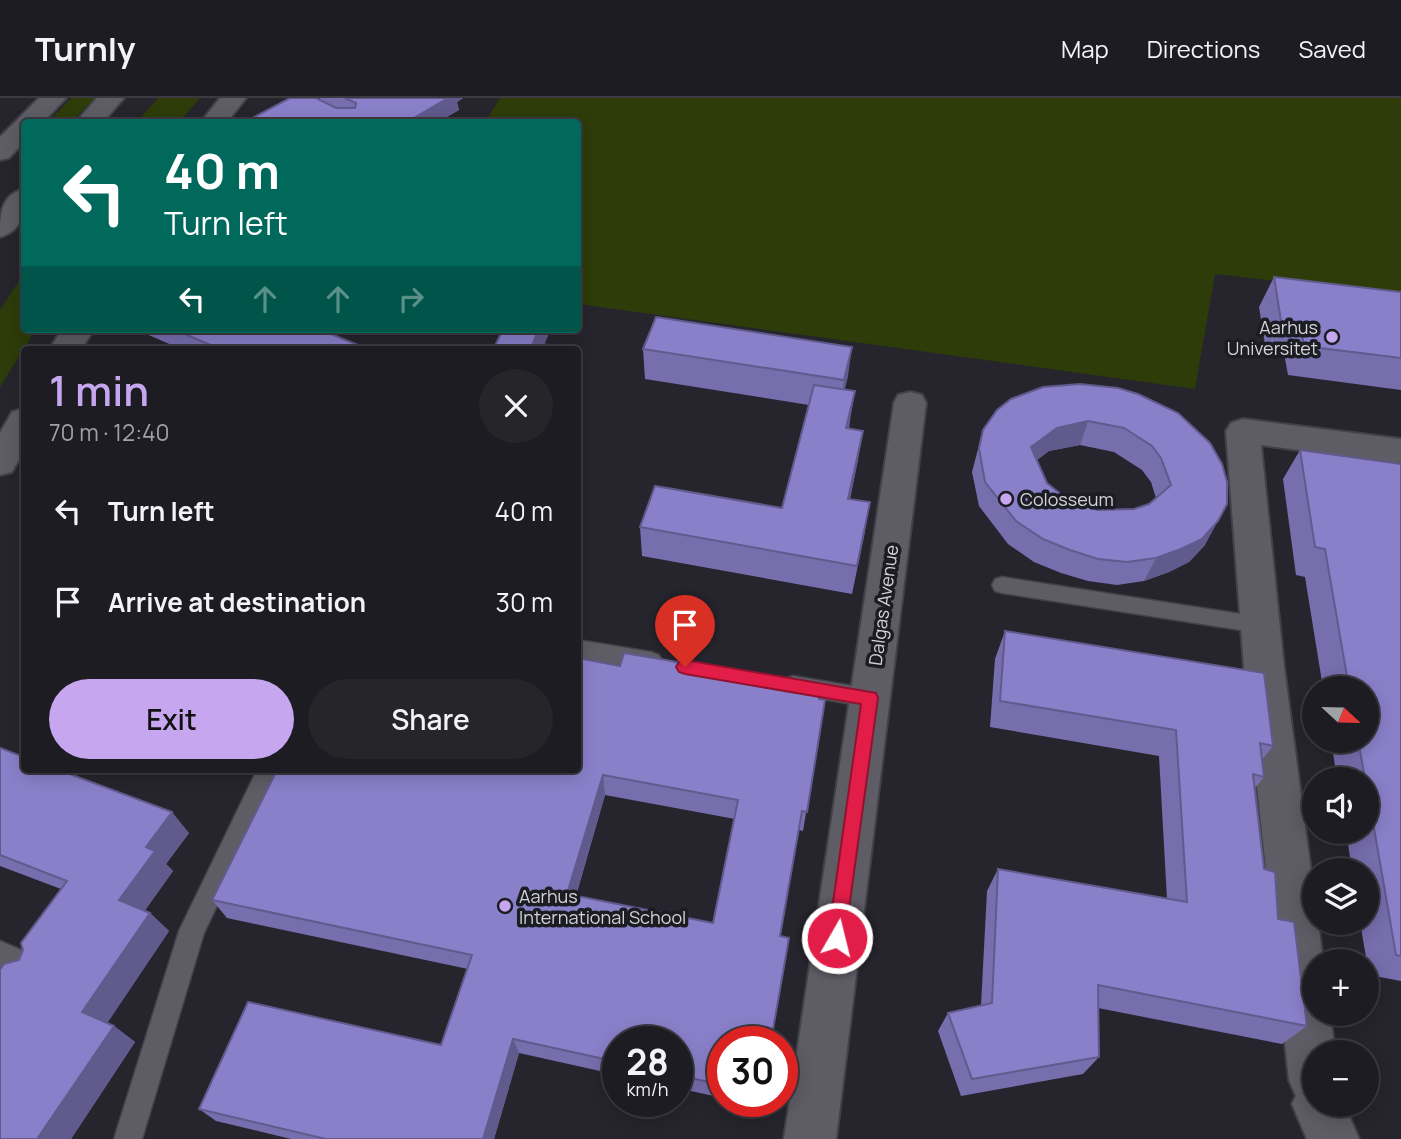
<!DOCTYPE html>
<html lang="en">
<head>
<meta charset="utf-8">
<style>
	body { margin:0; font-family:Manrope,sans-serif; background:#25252a; color:#f1f3f6; height:100vh; display:flex; flex-direction:column; font-size:26px; white-space:nowrap }
	* { box-sizing:border-box; margin:0 }
	p { font-size:23px; color:#a0a1a5 }
	.icon { flex:none; width:38px; height:38px; fill:none; stroke:currentColor; stroke-width:2; stroke-linecap:round; stroke-linejoin:round }
	.map { position:relative; flex:1; overflow:hidden }
	.details { position:absolute; left:21px; top:248px; width:560px; height:427px; display:flex; flex-direction:column; background:#1c1c22; border-radius:7px; box-shadow:0 4px 18px #0003,0 0 0 2px #3a3a40 }
	.details>* { flex:none }
	.hud { position:absolute; left:21px; top:21px; width:560px; height:214px; border-radius:7px; box-shadow:0 4px 18px #0003,0 0 0 2px #3a3a40; background:#00695c; color:#fff; overflow:hidden }
	.needle { width:46px; rotate:112deg }
	.fabs { position:absolute; left:1302px; top:578px; display:grid; gap:14px }
	.fabs a { display:grid; place-items:center; width:77px; height:77px; border-radius:50%; background:#1c1c22; box-shadow:0 4px 18px #0003,0 0 0 2px #3a3a40; font-size:35px }
	.speed { position:absolute; left:602px; top:928px; display:flex; gap:14px; font-size:35px; font-weight:700; text-align:center }
	.speed>* { display:grid; place-content:center; width:91px; height:91px; border-radius:50%; background:#1c1c22; box-shadow:0 4px 18px #0003,0 0 0 2px #3a3a40; line-height:1 }
	.speed small { font-size:18px; font-weight:400 }
	.speed .limit { border:10px solid #d22; background:#fff; color:#111 }
	.pin { position:absolute; display:grid; place-items:center; width:60px; height:60px; color:#fff; margin:-72px -30px; border-radius:50% 50% 50% 0; rotate:-45deg; box-shadow:0 0 7px #0007 }
	.pin .icon { rotate:45deg }
	.me { position:absolute; width:77px; margin:-38px; rotate:8deg; stroke-linejoin:round; filter:drop-shadow(0 0 5px #0008) }
	.turn { display:flex; align-items:center; gap:24px; height:147px; padding:0 28px; font-size:32px }
	.turn .icon { width:91px; height:91px; stroke-width:2.5 }
	.turn b { display:block; font-size:49px; line-height:60px }
	.lanes { display:flex; align-items:center; height:66px; padding:0 28px; background:#0003; justify-content:center; gap:35px; direction:ltr }
	.lanes .off { opacity:.35 }
	.round { display:grid; place-items:center; flex:none; width:74px; height:74px; border-radius:37px; background:#25252a }
	.summary { display:flex; align-items:center; justify-content:space-between; height:119px; padding:0 28px }
	h1 { font-size:42px; font-weight:600; line-height:52px; color:#c7a6f0 }
	.primary-button { display:flex; gap:14px; margin-top:auto; padding:14px 28px }
	.primary-button a { flex:1; height:80px; border-radius:42px; background:#c7a6f0; color:#111; font-size:28px; font-weight:600; line-height:80px; text-align:center }
	.primary-button a+a { background:#25252a; color:#f1f3f6 }
	ul { padding:0; list-style:none }
	li { display:flex; align-items:center; gap:21px; height:91px; padding:0 28px }
	li div { flex:1 }
	li b { display:block; font-size:26px }
	li em { font-style:normal }
	header { display:flex; align-items:center; gap:42px; box-sizing:border-box; height:98px; padding:0 35px; background:#1c1c22; border-bottom:2px solid #3a3a40 }
	header strong { font-size:33px }
	nav { display:flex; gap:38px; margin-inline-start:auto; font-size:24px }
	.map>svg:first-child { display:block }
	.green { fill:#2d3c09 }
	.lines { fill:none; stroke-linecap:round; stroke-linejoin:round }
	.lane-casing { stroke:#424148; stroke-width:3 }
	.street-casing { stroke:#424148; stroke-width:4 }
	.secondary-casing { stroke:#424148; stroke-width:4 }
	.lane { fill:#5e5d66; fill-rule:evenodd }
	.street { fill:#5e5d66; fill-rule:evenodd }
	.secondary { fill:#5e5d66; fill-rule:evenodd }
	.wall { fill:#776eae; fill-rule:evenodd }
	.shaded-wall { fill:#615a8d }
	.building { fill:#8a80ca; stroke:#615a8d; stroke-width:2; fill-rule:evenodd }
	.route { fill:#e11d48; stroke:#92132f; stroke-width:2 }
	.poi-dot { fill:#c7a6f0; stroke:#1c1c23; stroke-width:2.5 }
	.labels { text-anchor:middle; dominant-baseline:central; stroke-width:7; stroke-linejoin:round; paint-order:stroke }
	.poi-label { font-size:18px; fill:#d3d2d8; stroke:#1c1c23; text-anchor:start }
	.street-label { font-size:18px; fill:#d3d2d8; stroke:#1c1c23 }
</style>
</head>
<body>
<header>
<strong>Turnly</strong>
<nav><a>Map</a><a>Directions</a><a>Saved</a></nav>
</header>
<div class="map">
<svg width="1401" height="1041" viewBox="0 0 1401 1041">
	<rect width="100%" height="100%" fill="#26252d"/>
	<path class="green" d="M71 0H95L71 24H48Z
		M158 0H200L179 24H137Z
		M500 0H1401V197L1215 176 1195 291 578 206V24H485Z
		M24 175V231H36L0 289V212Z"/>
	<g class="lines">
		<g class="lane-casing">
			<path id="lane" d="M1002 479 1260 519 1267 521 1271 527 1267 533 1260 535 1002 495 995 493 992 487 995 481Z
				M578 542 651 554 659 557 662 563 659 569 651 572 578 560Z
				M793 578 870 591 878 593 881 600 878 607 870 609 793 596 785 593 782 587 785 581Z
				M257 672H281L204 835 142 1041H114L179 833Z
				M0 843 40 860 44 869 40 878 31 882 0 869Z"/>
		</g>
		<g class="street-casing">
			<path id="street" d="M220 0H246L227 24H201Z
				M62 231H94L81 252H49Z
				M910 294 922 297 926 305 836 1041H784L894 305 898 297Z
				M24 310V352L12 374 0 377V335L12 314Z
				M1243 321 1401 341V365L1261 347 1284 569 1314 796V824H1318L1323 863H1314V915H1330L1335 954H1314V1006H1344L1359 1041H1307L1292 1006 1296 998 1289 982 1244 569 1226 333 1231 325Z"/>
		</g>
		<g class="secondary-casing">
			<path id="secondary" d="M39 0H66L43 24H24V44L9 60 0 62V39Z
				M97 0H124L103 24H76Z
				M24 91C26 111 23 133 0 139 0 118 0 97 24 91Z"/>
		</g>
		<use href="#lane" class="lane"/>
		<use href="#street" class="street"/>
		<use href="#secondary" class="secondary"/>
	</g>
	<path class="wall" d="M320 0H463L457 4 459 12 438 24H245L320 2Z
		M1274 179 1401 194V292L1288 277 1284 255 1266 253 1259 209Z
		M135 231H319L370 252H183Z
		M643 251 848 278 844 292 850 323 849 331 858 362 850 401 865 433 852 496 642 458 640 429 782 410 809 307 645 281Z
		M1138 296 1205 447 1189 464 1169 474 1144 483 1117 487 1088 483 1061 475 1034 464 1008 446 979 408 972 374 983 332ZM1080 347 1114 354 1142 372 1151 384 1156 400 1149 406 1134 411 1097 412 1063 398 1047 385 1037 362 1049 353Z
		M1300 352 1401 366V883L1369 877 1360 824H1367V772H1352L1346 733H1367V681H1337L1331 642H1367V590H1323L1305 479 1296 477 1283 381Z
		M1005 533 1273 648 1262 662 1264 679 1255 690 1264 771 1307 928 1282 946 1098 910 1099 959 1083 976 961 998 938 933 948 915 981 907 987 793 998 771 1167 801 1159 658 990 629 995 561Z
		M819 601 825 602 803 733 799 732 723 943V1000L677 990V943H618V977L519 955 494 1041H291L216 1023 199 1011 441 947 468 871 227 820 212 802ZM605 697 735 721 713 825 576 798Z
		M0 650 189 735 166 766 173 773 145 812 150 815 169 833 107 925 114 928 135 944 71 1041H0L19 862 61 791 0 768Z
		M736 1003H761L760 1008Z"/>
	<path class="shaded-wall" d="M448 0H463L457 4 459 12 438 24H407Z
		M539 231H551L542 252 533 245Z
		M852 249 848 278 840 312 844 282Z
		M855 293 850 323 842 360 846 330Z
		M1088 323 1080 347 1049 353 1023 372 1031 349 1057 330Z
		M863 333 858 362 843 430 848 401Z
		M1218 423 1205 447 1189 464 1169 474 1144 483 1156 460Z
		M603 677 605 697 571 814 567 796Z
		M172 714 189 735 166 766 173 773 139 821 119 802 146 749Z
		M150 815 169 833 104 930 82 914Z
		M114 928 135 944 71 1041H37Z
		M513 941 519 955 494 1041H483Z"/>
	<path class="building" d="M290 0H316L336 10H355L356 5 345 0H448L407 24H245Z
		M1274 179 1401 194V260L1304 248 1300 225 1281 223Z
		M656 219 852 249 844 282 643 251Z
		M173 231H319L370 252H222Z
		M503 231H539L533 245 549 247 547 252H493Z
		M1080 286 1118 290 1138 296 1178 315 1210 345 1222 366 1227 384V406L1218 423 1202 441 1181 451 1156 460 1127 464 1098 461 1070 452 1043 441 1016 423 985 384 979 350 983 332 997 312 1011 301 1043 289ZM1088 323 1124 330 1152 348 1161 360 1171 387 1149 406 1134 411 1097 412 1063 398 1047 385 1031 349 1057 330Z
		M814 287 855 293 846 330 863 333 848 401 870 404 857 468 640 429 655 388 782 410Z
		M1300 352 1401 366V858L1396 857 1367 690V681H1365L1358 642H1367V590H1349L1325 451 1315 449Z
		M1005 533 1264 575 1273 648 1260 645 1264 679 1253 676 1264 771 1275 774 1278 821 1294 824 1307 928 1098 887 1099 959 972 981 948 915 992 905 998 771 1187 804 1176 632 1000 603Z
		M624 555 821 588 819 601 825 602 807 714 802 713 780 838 789 840 771 943H723V987L677 977V943H618V964L513 941 483 1041H326L199 1011 248 904 441 947 472 857 212 802 277 672H578V560L620 568ZM603 677 738 702 713 825 567 796Z
		M0 650 24 659V672H59L172 714 146 749 155 753 119 802 150 815 82 914 114 928 37 1041H0V872L4 866 19 862 23 852 21 845 67 783 0 757Z"/>
	<path class="route" d="M685 562 876 595 878 600 844 847 837 850 830 847 828 840 861 606 685 576 679 574 676 569 679 564Z"/>
	<g class="poi-dot">
		<circle cx="1332" cy="239" r="7"/>
		<circle cx="1006" cy="401" r="7"/>
		<circle cx="505" cy="808" r="7"/>
	</g>
	<g class="labels">
		<g class="poi-label">
			<text x="1318" y="229" text-anchor="end">Aarhus<tspan x="1318" dy="21">Universitet</tspan></text>
			<text x="1020" y="401">Colosseum</text>
			<text x="519" y="798">Aarhus<tspan x="519" dy="21">International School</tspan></text>
		</g>
		<g class="street-label">
			<text transform="translate(883 507) rotate(-82)">Dalgas Avenue</text>
		</g>
	</g>
</svg>
<div class="fabs">
<a><svg class="needle" viewBox="-14 -14 28 28"><path d="M0-13l5 13h-10z" fill="#e53935"/><path d="M0 13l5-13h-10z" fill="#a0a1a5"/></svg></a>
<a><svg class="icon" aria-label="sound" viewBox="0 0 24 24"><path d="M4 9h4l5-4v14l-5-4H4zM17 9q2 3 0 6"/></svg></a>
<a><svg class="icon" aria-label="layers" viewBox="0 0 24 24"><path d="M12 4l9 5-9 5-9-5zM3 14l9 5 9-5"/></svg></a>
<a>+</a>
<a>−</a>
</div>
<div class="speed"><div>28<small>km/h</small></div><div class="limit">30</div></div>
<div class="pin" style="left:685px;top:569px;background:#d93025"><svg class="icon" aria-label="arrive" viewBox="0 0 24 24"><path d="M6 21V4h12l-3 4 3 4H6"/></svg></div>
<svg class="me" style="left:837px;top:840px" viewBox="-20 -20 40 40"><circle r="17" fill="#e11d48" stroke="#fff" stroke-width="3"/><path d="M0-11L8 9 0 5-8 9z" fill="#fff"/></svg>
<div class="hud">
<div class="turn"><svg class="icon" aria-label="left" viewBox="0 0 24 24"><path d="M17 20v-9H6M10 6l-5 5 5 5"/></svg><div><b>40 m</b>Turn left</div></div>
<div class="lanes"><svg class="icon" aria-label="left" viewBox="0 0 24 24"><path d="M17 20v-9H6M10 6l-5 5 5 5"/></svg><svg class="icon off" aria-label="ahead" viewBox="0 0 24 24"><path d="M12 20V5M6 11l6-6 6 6"/></svg><svg class="icon off" aria-label="ahead" viewBox="0 0 24 24"><path d="M12 20V5M6 11l6-6 6 6"/></svg><svg class="icon off" aria-label="right" viewBox="0 0 24 24"><path d="M7 20v-9h11M14 6l5 5-5 5"/></svg></div>
</div>
<section class="details">
<div class="summary"><div><h1>1 min</h1><p>70 m · 12:40</p></div><a class="round"><svg class="icon" aria-label="close" viewBox="0 0 24 24"><path d="M6 6l12 12M18 6L6 18"/></svg></a></div>
<ul>
<li><svg class="icon" aria-label="left" viewBox="0 0 24 24"><path d="M17 20v-9H6M10 6l-5 5 5 5"/></svg><div><b>Turn left</b></div><em>40 m</em></li>
<li><svg class="icon" aria-label="arrive" viewBox="0 0 24 24"><path d="M6 21V4h12l-3 4 3 4H6"/></svg><div><b>Arrive at destination</b></div><em>30 m</em></li>
</ul>
<div class="primary-button"><a>Exit</a><a>Share</a></div>
</section>
</div>
</body>
</html>
